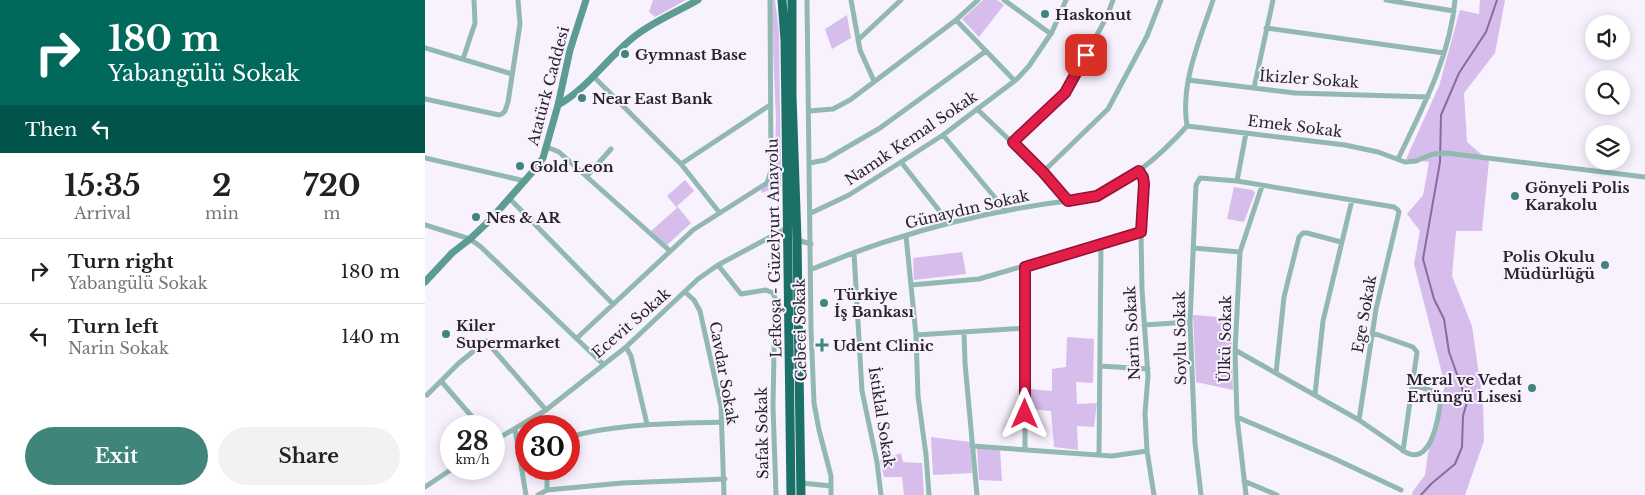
<!DOCTYPE html>
<html lang="en">
<head>
<meta charset="utf-8">
<style>
	body { margin:0; font-family:"Libre Baskerville",serif; background:#f2f2f2; color:#222; height:100vh; display:flex; flex-direction:column; font-size:19px; white-space:nowrap }
	* { box-sizing:border-box; margin:0 }
	p { font-size:16px; color:#767676 }
	.icon { flex:none; width:28px; height:28px; fill:none; stroke:currentColor; stroke-width:2; stroke-linecap:round; stroke-linejoin:round }
	.map { position:relative; flex:1; overflow:hidden }
	.sheet { display:flex; flex-direction:column; background:#fff; width:425px }
	.sheet>* { flex:none }
	.banner { background:#00695c; color:#fff; overflow:hidden }
	.tools { position:absolute; left:1160px; top:15px; display:grid; gap:10px }
	.tools a { display:grid; place-items:center; width:45px; height:45px; border-radius:50%; background:#fff; box-shadow:0 2px 12px #0003; font-size:25px }
	.speed { position:absolute; left:15px; top:415px; display:flex; gap:10px; font-size:25px; font-weight:700; text-align:center }
	.speed>* { display:grid; place-content:center; width:65px; height:65px; border-radius:50%; background:#fff; box-shadow:0 2px 12px #0003; line-height:1 }
	.speed small { font-size:12px; font-weight:400 }
	.speed .limit { border:8px solid #d22; background:#fff; color:#111 }
	.pin { position:absolute; display:grid; place-items:center; width:42px; height:42px; color:#fff; margin:-21px; border-radius:10px; box-shadow:0 2px 8px #0006 }
	.me { position:absolute; width:55px; margin:-28px; rotate:0deg; stroke-linejoin:round; filter:drop-shadow(0 0 4px #0008) }
	.turn { display:flex; align-items:center; gap:18px; height:105px; padding:0 25px; font-size:22px }
	.turn .icon { width:65px; height:65px; stroke-width:2.5 }
	.turn b { display:block; font-size:35px; line-height:42px }
	.then { display:flex; align-items:center; height:48px; padding:0 25px; background:#0003; gap:10px; font-size:19px }
	.eta { display:flex; justify-content:space-evenly; align-items:center; height:85px; text-align:center }
	.eta b { font-size:30px; font-weight:700; line-height:35px }
	.action { display:flex; gap:10px; margin-top:auto; padding:10px 25px }
	.action a { flex:1; height:58px; border-radius:30px; background:#40857b; color:#fff; font-size:20px; font-weight:700; line-height:58px; text-align:center }
	.action a+a { background:#f2f2f2; color:#222 }
	ul { padding:0; list-style:none }
	li { display:flex; align-items:center; gap:15px; height:65px; padding:0 25px; border-top:1px solid #e0e0e0 }
	li div { flex:1 }
	li b { display:block; font-size:19px }
	li em { font-style:normal }
	main { display:flex; flex:1; min-height:0 }
	.map>svg:first-child { display:block }
	.green { fill:#d7bdeb }
	.lines { fill:none; stroke-linecap:round; stroke-linejoin:round }
	.stream { stroke:#876c9c; stroke-width:2 }
	.street { stroke:#91b9b2; stroke-width:5 }
	.secondary { stroke:#5c9c92; stroke-width:7 }
	.highway { stroke:#1c7167; stroke-width:9 }
	.route-casing { stroke:#92132f; stroke-width:12 }
	.route { stroke:#e11d48; stroke-width:9 }
	.poi-dot { fill:#40857b; stroke:#f8f1fe; stroke-width:2 }
	.labels { text-anchor:middle; dominant-baseline:central; stroke-width:4; stroke-linejoin:round; paint-order:stroke }
	.poi-label { font-size:15px; font-weight:bold; fill:#2a232f; stroke:#f8f1fe; text-anchor:start }
	.street-label { font-size:15px; fill:#2a232f; stroke:#f8f1fe }
</style>
</head>
<body>
<main>
<section class="sheet">
<div class="banner">
<div class="turn"><svg class="icon" aria-label="right" viewBox="0 0 24 24"><path d="M7 20v-9h11M14 6l5 5-5 5"/></svg><div><b>180 m</b>Yabangülü Sokak</div></div>
<div class="then">Then<svg class="icon" aria-label="left" viewBox="0 0 24 24"><path d="M17 20v-9H6M10 6l-5 5 5 5"/></svg></div>
</div>
<div class="eta">
<div><b>15:35</b><p>Arrival</p></div>
<div><b>2</b><p>min</p></div>
<div><b>720</b><p>m</p></div>
</div>
<ul>
<li><svg class="icon" aria-label="right" viewBox="0 0 24 24"><path d="M7 20v-9h11M14 6l5 5-5 5"/></svg><div><b>Turn right</b><p>Yabangülü Sokak</p></div><em>180 m</em></li>
<li><svg class="icon" aria-label="left" viewBox="0 0 24 24"><path d="M17 20v-9H6M10 6l-5 5 5 5"/></svg><div><b>Turn left</b><p>Narin Sokak</p></div><em>140 m</em></li>
</ul>
<div class="action"><a>Exit</a><a>Share</a></div>
</section>
<div class="map">
<svg width="1220" height="495" viewBox="0 0 1220 495">
	<rect width="100%" height="100%" fill="#f8f1fe"/>
	<path class="green" d="M228 0H261L230 17 224 12Z
		M346 0H350L354 31 356 186 336 193V190L347 181 349 173 351 120Z
		M558 0H572L579 5 554 37 537 19Z
		M1055 0H1080L1070 53 1039 93 1042 142 1064 161 1057 231H1031L1027 276 1047 326 1058 403 1059 441 1040 495H987L988 491 1000 475 1003 454 1020 385 989 264 995 231 982 214 998 195 1004 162 981 159 1014 86 1035 10 1054 14Z
		M422 15 426 38 407 49 400 29Z
		M260 180 269 191 252 206 266 223 242 245 226 231 252 208 242 196Z
		M809 187 828 190 830 193 819 222 802 219Z
		M537 252 541 274 489 280 488 258Z
		M768 315 806 318 808 390 771 382Z
		M642 337 669 339 668 383 651 382 652 404 672 403 669 427 652 426 653 450 629 447 626 411 607 409 605 389 627 391V369L641 367Z
		M506 437 545 442 547 473 508 475Z
		M552 449H575L577 481 554 480Z
		M476 453 478 462 497 463 499 495H479L477 477H459L455 460Z"/>
	<g class="lines">
		<path class="stream" d="M996 495 1006 484 1030 464 1037 447 1038 416 1042 402 1024 352 1019 319 1009 299 998 259 1015 162 1016 115 1034 73 1061 32 1072 0"/>
		<path class="street" d="M382 0 386 328 389 403 394 430 406 476V495
			M426 0 435 50 449 81
			M579 0 626 34
			M961 0 1029 11
			M531 20 589 80
			M841 28 1019 53
			M433 40 476 0
			M0 48 87 74
			M38 59 50 23 49 0
			M168 76 256 164 294 212
			M763 80 870 93 1003 97
			M829 88 848 0
			M0 99 74 115 77 114 80 111 83 102 95 24 93 0
			M552 109 618 172 643 201
			M384 111 408 109 425 100 531 20 553 0
			M762 126 920 145 953 152 980 162 991 161 1008 154 1021 153 1220 177
			M762 126C755 83 775 40 788 0
			M518 135 581 211
			M588 142 637 96 645 86 682 16 688 0
			M122 147 134 152 245 251
			M0 158 100 181
			M973 159C997 109 1025 57 1030 0
			M476 162 524 223
			M385 163 400 160 455 128 561 51
			M256 164 345 105
			M714 171 717 177 719 184 716 232 717 290 723 376 720 413 722 451 729 495
			M618 172 683 109 722 36 736 0
			M162 176 186 149
			M812 181 821 133
			M84 198 188 304
			M386 213 424 195 476 162 518 135 592 79 604 66 627 32 641 0
			M0 225 45 239 56 247 178 364
			M481 236 491 335 493 396 501 455 504 495
			M372 240 386 244
			M768 248 815 252
			M429 253 437 391 452 462 456 495
			M293 265 316 294 341 290 348 293 350 298 348 406 351 495
			M600 267V449
			M387 269C413 259 439 248 466 240 528 220 594 206 659 199 695 192 738 153 762 126
			M486 285 554 279 716 232
			M260 292 269 300 275 311 296 406 299 495
			M719 325 765 322
			M539 332 540 363 552 495
			M948 333 988 347 992 352 978 451
			M491 335 601 328
			M152 338 268 230 342 183 346 171 345 0
			M201 347 206 356 222 424
			M810 350 934 420 982 453C1007 465 1014 415 1016 399L1015 394 1011 392 988 385
			M675 366 723 369
			M851 373 859 297 874 237 878 233H882L916 242
			M16 381 55 426
			M890 394 898 321 927 200
			M2 395 34 363 61 341 121 410
			M812 417 908 458 976 490
			M90 429 101 495
			M144 437C194 423 246 424 297 422
			M69 441 121 410 201 347 273 279 293 265 362 228
			M547 446 687 456 722 451
			M674 455 676 244
			M122 469V490
			M819 481 852 495
			M376 483 406 486
			M0 487 27 469
			M113 495 122 490 197 483 300 479
			M776 495 770 443 765 322 771 185 775 178 812 181 969 207 973 210 974 212 951 309 934 420
			M821 495 812 417 810 350 812 313 815 252 837 186"/>
		<path class="secondary" d="M133 105C163 88 183 57 210 36 229 21 252 12 273 0
			M0 282 27 253 45 239 65 220 111 168 118 158 133 105 145 50 161 0"/>
		<path class="highway" d="M357 0 360 40 366 495
			M367 0V96L372 240 376 495"/>
	</g>
	<g class="lines">
		<g class="route-casing">
			<path id="route" d="M600 414V267L716 232 719 184 718 177 714 171 672 196 643 201 618 172 588 142 640 93 661 55"/>
		</g>
		<use href="#route" class="route"/>
	</g>
	<g class="poi-dot">
		<circle cx="620" cy="14" r="5"/>
		<circle cx="200" cy="54" r="5"/>
		<circle cx="157" cy="98" r="5"/>
		<circle cx="95" cy="166" r="5"/>
		<circle cx="1090" cy="196" r="5"/>
		<circle cx="51" cy="217" r="5"/>
		<circle cx="1180" cy="265" r="5"/>
		<circle cx="399" cy="303" r="5"/>
		<circle cx="21" cy="334" r="5"/>
		<path d="M394.5 337.5h5v5h5v5h-5v5h-5v-5h-5v-5h5z"/>
		<circle cx="1107" cy="388" r="5"/>
	</g>
	<g class="labels">
		<g class="poi-label">
			<text x="630" y="14">Haskonut</text>
			<text x="210" y="54">Gymnast Base</text>
			<text x="167" y="98">Near East Bank</text>
			<text x="105" y="166">Gold Leon</text>
			<text x="1100" y="187">Gönyeli Polis<tspan x="1100" dy="17">Karakolu</tspan></text>
			<text x="61" y="217">Nes &amp; AR</text>
			<text x="1170" y="256" text-anchor="end">Polis Okulu<tspan x="1170" dy="17">Müdürlüğü</tspan></text>
			<text x="409" y="294">Türkiye<tspan x="409" dy="17">İş Bankası</tspan></text>
			<text x="31" y="325">Kiler<tspan x="31" dy="17">Supermarket</tspan></text>
			<text x="408" y="345">Udent Clinic</text>
			<text x="1097" y="379" text-anchor="end">Meral ve Vedat<tspan x="1097" dy="17">Ertüngü Lisesi</tspan></text>
		</g>
		<g class="street-label">
			<text transform="translate(884 79) rotate(4)">İkizler Sokak</text>
			<text transform="translate(123 86) rotate(-75)">Atatürk Caddesi</text>
			<text transform="translate(870 126) rotate(7)">Emek Sokak</text>
			<text transform="translate(486 138) rotate(-34)">Namık Kemal Sokak</text>
			<text transform="translate(542 209) rotate(-13)">Günaydın Sokak</text>
			<text transform="translate(349 248) rotate(-91)">Lefkoşa - Güzelyurt Anayolu</text>
			<text transform="translate(939 314) rotate(-80)">Ege Sokak</text>
			<text transform="translate(206 323) rotate(-41)">Ecevit Sokak</text>
			<text transform="translate(375 330) rotate(-91)">Cebeci Sokak</text>
			<text transform="translate(707 333) rotate(-93)">Narin Sokak</text>
			<text transform="translate(755 338) rotate(-91)">Soylu Sokak</text>
			<text transform="translate(800 339) rotate(-89)">Ülkü Sokak</text>
			<text transform="translate(299 373) rotate(80)">Cavdar Sokak</text>
			<text transform="translate(457 417) rotate(81)">İstiklal Sokak</text>
			<text transform="translate(337 433) rotate(-91)">Safak Sokak</text>
		</g>
	</g>
</svg>
<div class="tools">
<a><svg class="icon" aria-label="sound" viewBox="0 0 24 24"><path d="M4 9h4l5-4v14l-5-4H4zM17 9q2 3 0 6"/></svg></a>
<a><svg class="icon" aria-label="search" viewBox="0 0 24 24"><circle cx="10" cy="10" r="6"/><path d="M15 15l6 6"/></svg></a>
<a><svg class="icon" aria-label="layers" viewBox="0 0 24 24"><path d="M12 4l9 5-9 5-9-5zM3 14l9 5 9-5"/></svg></a>
</div>
<div class="speed"><div>28<small>km/h</small></div><div class="limit">30</div></div>
<div class="pin" style="left:661px;top:55px;background:#d93025"><svg class="icon" aria-label="arrive" viewBox="0 0 24 24"><path d="M6 21V4h12l-3 4 3 4H6"/></svg></div>
<svg class="me" style="left:600px;top:414px" viewBox="-20 -20 40 40"><path d="M0-17L14 15 0 8-14 15z" fill="#e11d48" stroke="#fff" stroke-width="4"/></svg>
</div>
</main>
</body>
</html>
